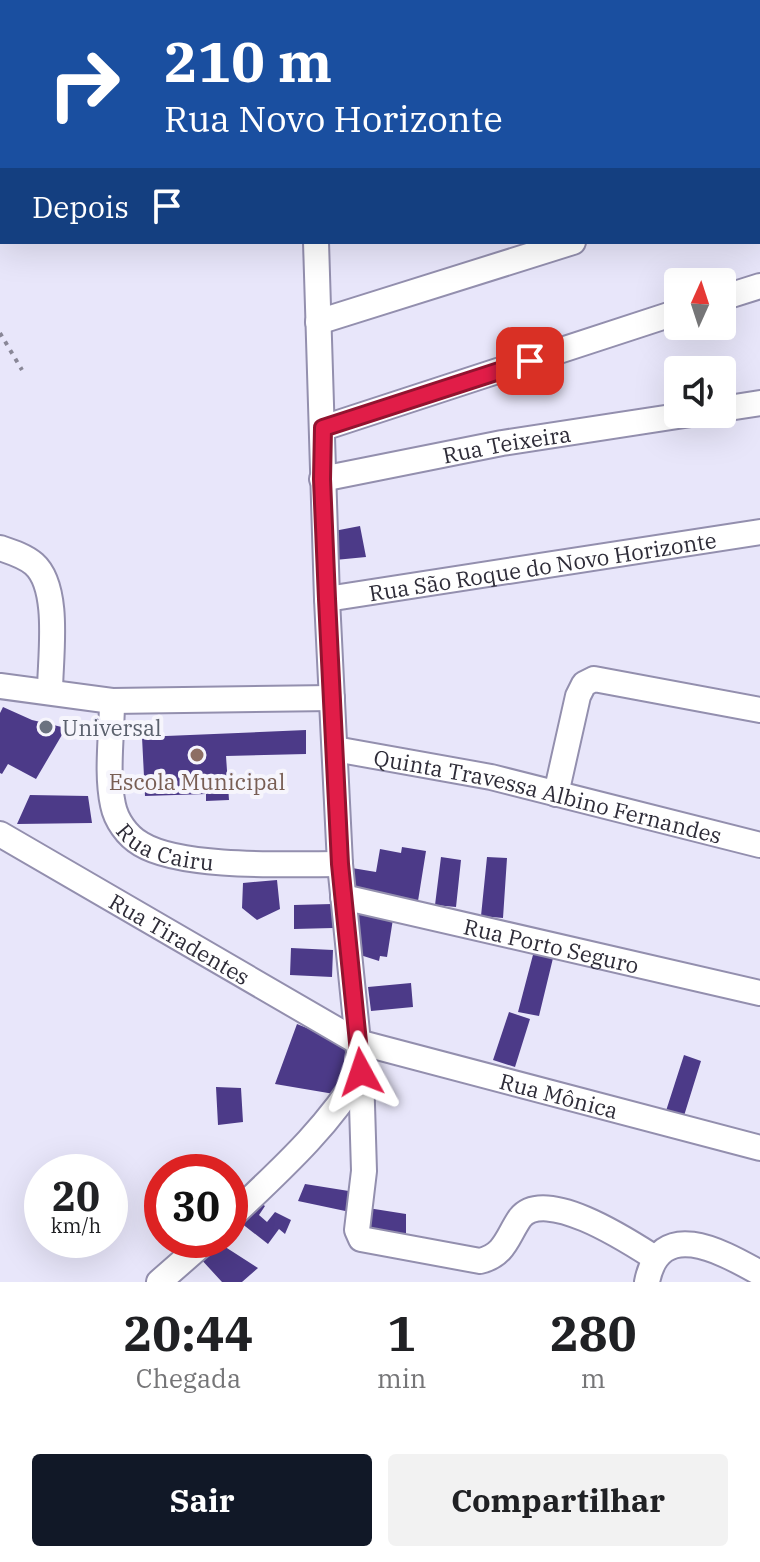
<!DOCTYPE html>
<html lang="pt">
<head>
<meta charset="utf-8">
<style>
	body { margin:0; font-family:"IBM Plex Serif",serif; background:#f2f2f2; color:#202124; height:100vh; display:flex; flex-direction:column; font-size:30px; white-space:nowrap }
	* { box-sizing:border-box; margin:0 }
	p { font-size:26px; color:#757577 }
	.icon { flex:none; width:44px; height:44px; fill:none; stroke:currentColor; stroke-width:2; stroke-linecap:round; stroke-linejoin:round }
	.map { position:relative; height:1282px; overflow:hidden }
	.panel { display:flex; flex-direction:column; background:#fff; flex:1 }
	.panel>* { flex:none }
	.top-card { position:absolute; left:0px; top:0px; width:760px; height:244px; box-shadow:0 8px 32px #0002; background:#1a4fa0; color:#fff; overflow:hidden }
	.needle { width:52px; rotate:3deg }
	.controls { position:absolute; left:664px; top:268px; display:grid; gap:16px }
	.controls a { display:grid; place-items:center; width:72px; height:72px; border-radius:8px; background:#fff; box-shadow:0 8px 32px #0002; font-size:40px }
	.speed { position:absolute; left:24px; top:1154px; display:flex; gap:16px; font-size:40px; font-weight:700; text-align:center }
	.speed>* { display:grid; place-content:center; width:104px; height:104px; border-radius:50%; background:#fff; box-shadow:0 8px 32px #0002; line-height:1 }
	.speed small { font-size:20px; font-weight:400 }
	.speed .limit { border:12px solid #d22; background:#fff; color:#111 }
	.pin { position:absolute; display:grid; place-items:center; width:68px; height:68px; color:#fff; margin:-34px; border-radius:16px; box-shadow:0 4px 12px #0006 }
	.me { position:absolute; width:88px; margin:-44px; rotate:355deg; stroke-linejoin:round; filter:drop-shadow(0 0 6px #0008) }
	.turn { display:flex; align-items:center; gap:28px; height:168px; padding:0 32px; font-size:36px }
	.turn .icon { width:104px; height:104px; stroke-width:2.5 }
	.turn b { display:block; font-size:56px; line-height:68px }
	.then { display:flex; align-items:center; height:76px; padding:0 32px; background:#0003; gap:16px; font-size:30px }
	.eta { display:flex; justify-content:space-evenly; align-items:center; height:136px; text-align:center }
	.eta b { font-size:48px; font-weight:700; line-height:56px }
	.cta { display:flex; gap:16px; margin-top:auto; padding:16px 32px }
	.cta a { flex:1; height:92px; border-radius:8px; background:#111827; color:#fff; font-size:32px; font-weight:700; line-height:92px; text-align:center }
	.cta a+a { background:#f2f2f2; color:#202124 }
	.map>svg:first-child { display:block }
	.building { fill:#4c3a88 }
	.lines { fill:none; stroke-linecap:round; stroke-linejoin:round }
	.minor-casing { stroke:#938fae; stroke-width:28 }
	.path { stroke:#898797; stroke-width:4; stroke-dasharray:4 6; stroke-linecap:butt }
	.minor { stroke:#fff; stroke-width:24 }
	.route-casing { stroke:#92132f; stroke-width:20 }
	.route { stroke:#e11d48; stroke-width:14 }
	.worship-dot { fill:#6b7280; stroke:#f6f5fc; stroke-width:3 }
	.education-dot { fill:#8d6e63; stroke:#f6f5fc; stroke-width:3 }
	.labels { text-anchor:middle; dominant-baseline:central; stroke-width:8; stroke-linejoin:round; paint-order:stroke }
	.street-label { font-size:22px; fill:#2e2c38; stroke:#f6f5fc }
	.worship-label { font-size:22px; fill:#5b616d; stroke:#f6f5fc; text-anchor:start }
	.education-label { font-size:22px; fill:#785e54; stroke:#f6f5fc }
</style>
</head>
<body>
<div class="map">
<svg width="760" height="1282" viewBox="0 0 760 1282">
	<rect width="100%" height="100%" fill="#e8e6fa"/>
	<path class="building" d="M360 526 366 557 335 560 334 531Z
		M3 707 32 720 66 728 36 779 8 764 2 774 0 773V713Z
		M306 730V754L226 756 229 800 206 801V794L145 796 142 737Z
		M30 795 88 796 92 823 17 824Z
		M402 847 426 851 418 901 345 886 346 867 376 872 380 849 401 853Z
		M441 857 461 860 456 907 435 905Z
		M487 857 507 858 503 918 481 916Z
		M277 880 280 909 257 920 242 908 243 883Z
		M332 904 333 928 294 929V905Z
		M353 908 393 919 387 957 380 956 379 961 354 953Z
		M291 948 333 950 332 977 290 975Z
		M534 951 554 954 539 1016 518 1012Z
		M411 983 413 1007 371 1011 368 987Z
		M509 1012 530 1019 515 1067 493 1060Z
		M297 1024 346 1044 340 1095 275 1084Z
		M684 1055 701 1061 683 1119 665 1114Z
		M216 1087 241 1088 243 1122 218 1125Z
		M305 1184 355 1192 350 1212 298 1201Z
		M257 1201 265 1206 259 1215 267 1222 275 1212 291 1220 285 1234 279 1229 268 1244 241 1223Z
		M368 1208 406 1214V1238L367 1231Z
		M216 1241 258 1268 242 1282H222L199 1257Z"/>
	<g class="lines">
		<g class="minor-casing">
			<g id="minor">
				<path d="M306 0V2"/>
				<path d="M34 2 37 0"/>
				<path d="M228 2 232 0"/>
				<path d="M384 2 389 0"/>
				<path d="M0 25 2 24"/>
				<path d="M0 82 2 81"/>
				<path d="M0 168 2 167"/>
				<path d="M758 184H760"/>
				<path d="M722 298 760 286"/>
				<path d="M318 322 573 242"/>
				<path d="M722 409 760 403"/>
				<path d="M323 428 678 312"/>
				<path id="s1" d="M322 479 502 443 691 414"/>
				<path d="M0 548C12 552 25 556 34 564 61 588 50 658 50 692"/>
				<path id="s2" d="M327 599 760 532"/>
				<path d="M0 686 112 701 332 698"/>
				<path id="s3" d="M112 701C112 734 106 773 113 805 116 820 127 836 141 844 182 869 291 864 340 864"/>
				<path id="s4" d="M335 749 491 777 760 845"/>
				<path d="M556 794 578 696 584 684 594 679 760 710"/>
				<path id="s5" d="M0 834 358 1042 760 1148"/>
				<path id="s6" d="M343 897 760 993"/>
				<path d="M361 1072 364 1171 357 1230 361 1239 480 1261C505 1255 507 1237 520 1218 545 1186 630 1242 655 1258"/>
				<path d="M230 1218C277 1173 327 1129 361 1072L340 864 327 599 316 242"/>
				<path d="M159 1282 207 1240"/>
				<path d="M647 1282C660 1216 722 1252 760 1273"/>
			</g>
		</g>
		<path class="path" d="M0 333 22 370"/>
		<use href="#minor" class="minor"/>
	</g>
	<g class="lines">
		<g class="route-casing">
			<path id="route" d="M361 1072 340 864 327 599 322 479 323 428 530 361"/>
		</g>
		<use href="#route" class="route"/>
	</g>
	<circle class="worship-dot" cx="46" cy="727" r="8"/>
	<circle class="education-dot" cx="197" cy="755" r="8"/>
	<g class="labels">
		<g class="street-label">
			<text stroke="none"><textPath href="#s1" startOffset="188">Rua Teixeira</textPath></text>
			<text stroke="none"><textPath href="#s2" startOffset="218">Rua São Roque do Novo Horizonte</textPath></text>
			<text stroke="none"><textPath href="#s4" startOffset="218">Quinta Travessa Albino Fernandes</textPath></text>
			<text stroke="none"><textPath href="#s3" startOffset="178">Rua Cairu</textPath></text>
			<text stroke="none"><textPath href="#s5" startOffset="208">Rua Tiradentes</textPath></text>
			<text stroke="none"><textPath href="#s6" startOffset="214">Rua Porto Seguro</textPath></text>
			<text stroke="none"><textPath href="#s5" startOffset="622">Rua Mônica</textPath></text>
		</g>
		<g class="worship-label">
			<text x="62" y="727">Universal</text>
		</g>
		<g class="education-label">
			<text x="197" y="781">Escola Municipal</text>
		</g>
	</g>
</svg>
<div class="controls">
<a><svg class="needle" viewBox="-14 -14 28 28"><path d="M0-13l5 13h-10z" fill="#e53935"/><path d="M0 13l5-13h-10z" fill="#757577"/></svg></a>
<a><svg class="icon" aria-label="sound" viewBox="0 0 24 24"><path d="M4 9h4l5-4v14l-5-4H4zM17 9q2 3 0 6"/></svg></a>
</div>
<div class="speed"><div>20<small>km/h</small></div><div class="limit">30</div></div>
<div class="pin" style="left:530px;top:361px;background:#d93025"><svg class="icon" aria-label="arrive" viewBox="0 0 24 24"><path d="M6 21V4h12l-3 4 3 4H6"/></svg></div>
<svg class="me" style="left:361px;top:1072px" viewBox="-20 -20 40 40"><path d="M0-17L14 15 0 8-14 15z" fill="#e11d48" stroke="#fff" stroke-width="4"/></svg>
<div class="top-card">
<div class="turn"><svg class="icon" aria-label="right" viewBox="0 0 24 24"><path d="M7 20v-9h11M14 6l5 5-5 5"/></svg><div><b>210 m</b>Rua Novo Horizonte</div></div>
<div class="then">Depois<svg class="icon" aria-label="arrive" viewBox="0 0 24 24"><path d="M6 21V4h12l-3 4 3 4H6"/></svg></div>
</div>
</div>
<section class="panel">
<div class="eta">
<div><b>20:44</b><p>Chegada</p></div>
<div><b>1</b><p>min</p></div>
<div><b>280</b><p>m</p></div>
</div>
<div class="cta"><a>Sair</a><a>Compartilhar</a></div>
</section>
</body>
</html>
